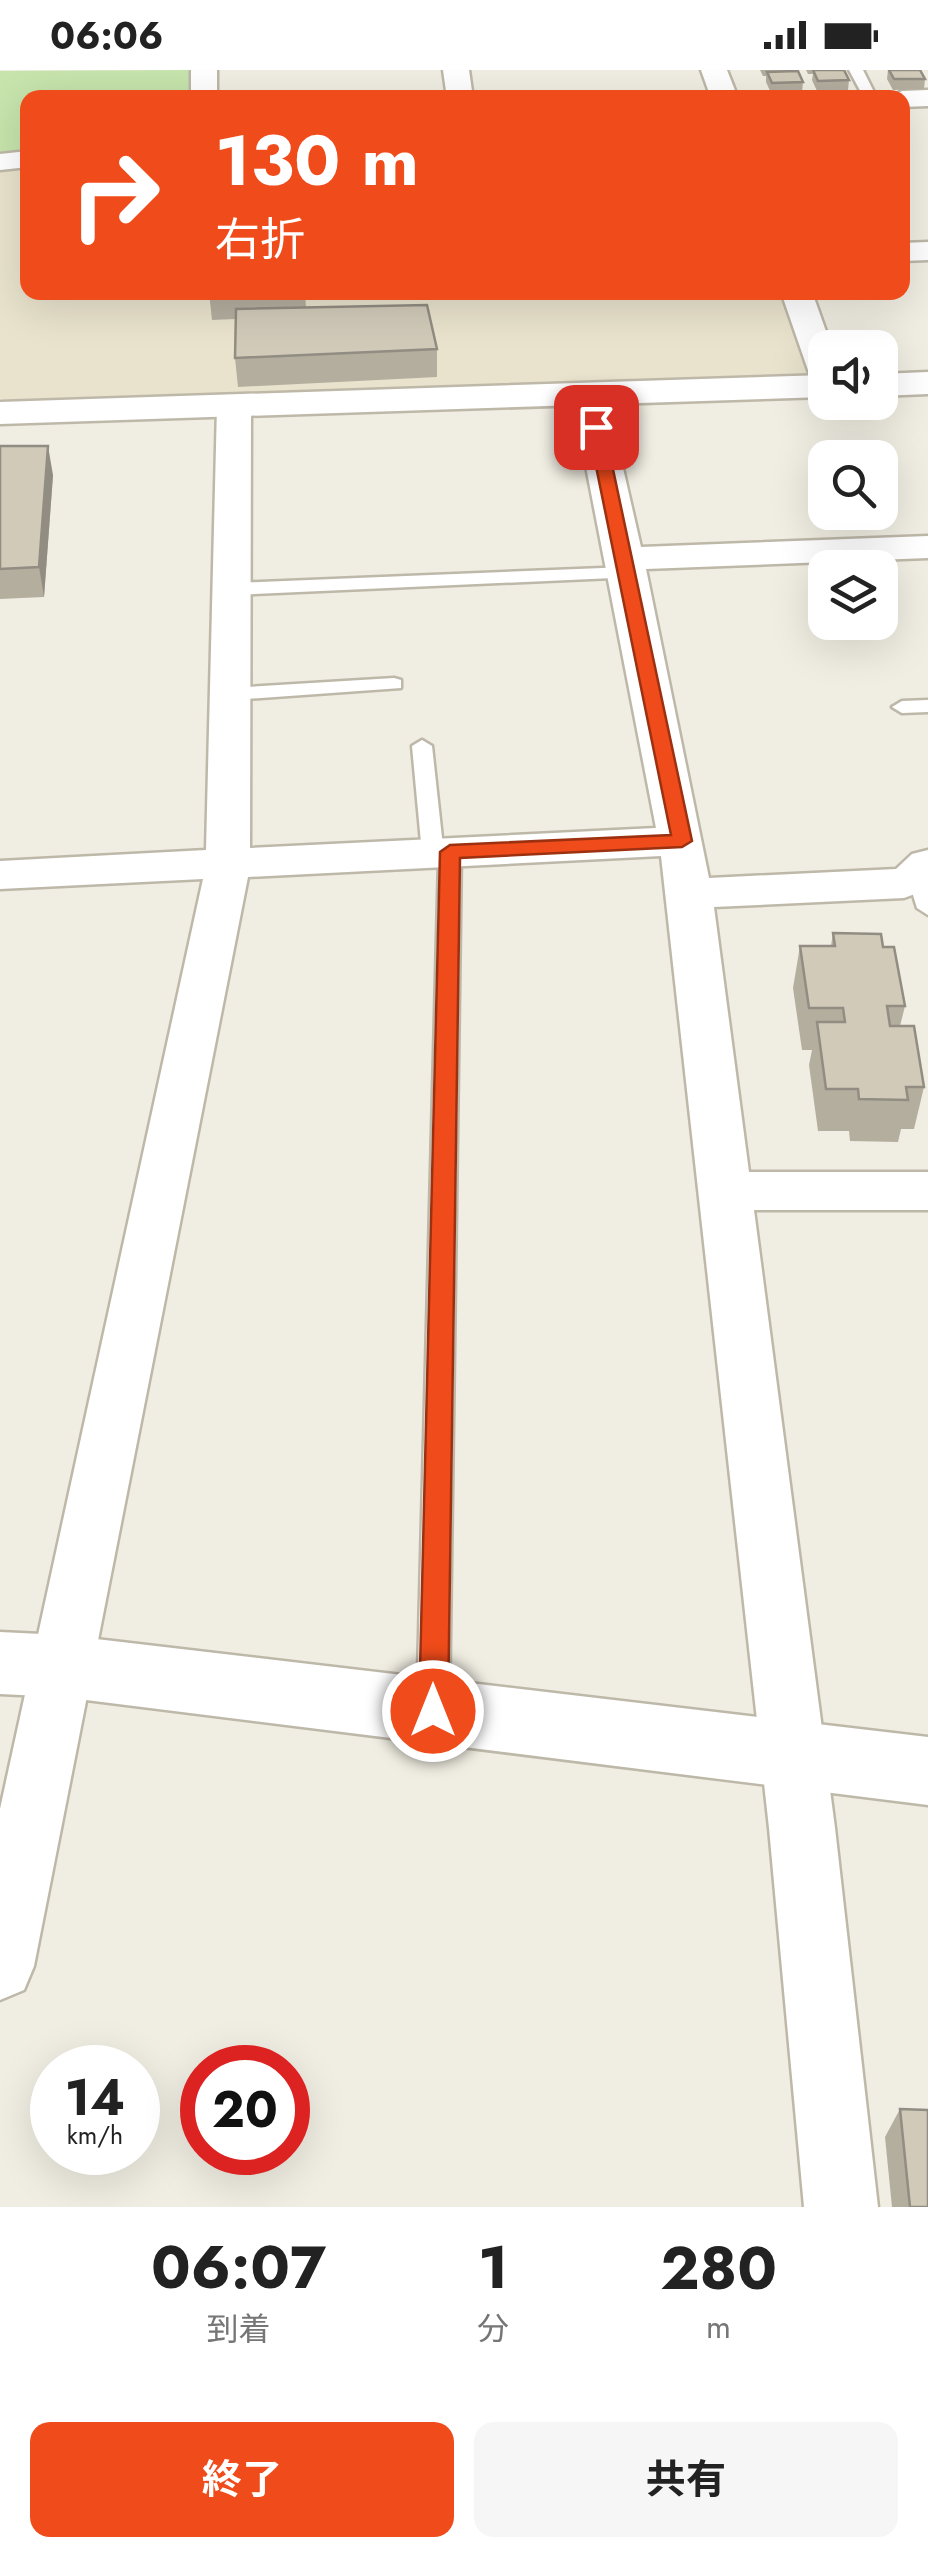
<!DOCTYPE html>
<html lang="ja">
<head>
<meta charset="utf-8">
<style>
	body { margin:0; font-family:Jost,"Noto Sans JP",sans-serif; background:#f6f6f6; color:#222; height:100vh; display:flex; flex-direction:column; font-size:38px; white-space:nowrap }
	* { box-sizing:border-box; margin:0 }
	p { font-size:32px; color:#767676 }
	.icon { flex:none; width:55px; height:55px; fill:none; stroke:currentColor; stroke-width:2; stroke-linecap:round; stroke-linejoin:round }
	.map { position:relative; height:2137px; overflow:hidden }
	.panel { display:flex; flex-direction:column; background:#fff; flex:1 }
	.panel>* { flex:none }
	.banner { position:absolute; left:20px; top:20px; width:890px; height:210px; border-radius:20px; box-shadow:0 10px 40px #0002; background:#f04b1a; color:#fff; overflow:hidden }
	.controls { position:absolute; left:808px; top:260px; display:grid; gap:20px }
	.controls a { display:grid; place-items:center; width:90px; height:90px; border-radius:20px; background:#fff; box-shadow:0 10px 40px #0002; font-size:50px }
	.speed { position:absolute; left:30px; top:1975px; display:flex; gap:20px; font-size:50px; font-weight:700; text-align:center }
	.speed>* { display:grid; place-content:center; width:130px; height:130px; border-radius:50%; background:#fff; box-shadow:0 10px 40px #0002; line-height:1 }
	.speed small { font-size:25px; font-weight:400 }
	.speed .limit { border:15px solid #d22; background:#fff; color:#111 }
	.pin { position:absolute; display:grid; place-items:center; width:85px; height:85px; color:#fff; margin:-42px; border-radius:20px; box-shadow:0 5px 15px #0006 }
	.me { position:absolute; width:110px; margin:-55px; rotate:0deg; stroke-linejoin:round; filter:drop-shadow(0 0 8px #0008) }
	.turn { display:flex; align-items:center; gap:35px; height:210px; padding:0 30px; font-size:45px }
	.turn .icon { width:130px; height:130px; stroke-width:2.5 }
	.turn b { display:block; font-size:70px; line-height:85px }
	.eta { display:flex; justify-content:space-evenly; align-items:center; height:170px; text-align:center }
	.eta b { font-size:60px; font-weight:700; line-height:70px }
	.button { display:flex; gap:20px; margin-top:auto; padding:20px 30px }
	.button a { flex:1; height:115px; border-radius:20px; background:#f04b1a; color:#fff; font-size:40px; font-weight:700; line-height:115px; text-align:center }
	.button a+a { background:#f6f6f6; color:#222 }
	.status { display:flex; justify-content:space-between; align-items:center; height:70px; padding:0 50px; background:#fff; direction:ltr }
	.status svg { height:28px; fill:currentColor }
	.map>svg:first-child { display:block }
	.education { fill:#e9e3cd }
	.green { fill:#c6e4ac }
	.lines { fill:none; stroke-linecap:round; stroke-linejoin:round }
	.service-casing { stroke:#beb8a9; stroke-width:5 }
	.minor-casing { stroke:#beb8a9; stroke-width:5 }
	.tertiary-casing { stroke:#beb8a9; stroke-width:5 }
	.service { fill:#fff; fill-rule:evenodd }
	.minor { fill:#fff; fill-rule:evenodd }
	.tertiary { fill:#fff; fill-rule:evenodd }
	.wall { fill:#b4ae9f }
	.shaded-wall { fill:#928d82 }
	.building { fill:#d1cab9; stroke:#928d82; stroke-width:2.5 }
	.route { fill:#f04b1a; stroke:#9c3111; stroke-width:2.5 }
</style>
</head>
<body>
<div class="status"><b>06:06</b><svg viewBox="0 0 49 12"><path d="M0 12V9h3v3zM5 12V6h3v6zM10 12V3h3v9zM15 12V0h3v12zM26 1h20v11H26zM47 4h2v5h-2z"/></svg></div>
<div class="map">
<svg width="928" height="2137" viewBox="0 0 928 2137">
	<rect width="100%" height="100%" fill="#f0ede2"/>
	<path class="education" d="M27 97 28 222 779 223 809 307 5 330 0 328V99Z"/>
	<path class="green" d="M195 0 197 27 28 28 27 81 0 83V1Z"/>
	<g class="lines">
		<g class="service-casing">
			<path id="service" d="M849 0H863L877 28H864Z
				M628 497 637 503 635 507 233 525 224 519 233 513Z
				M394 608 401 610V618L231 630 221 624 231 618Z
				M928 630V642L902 643 892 637 902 631Z
				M422 670 432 676 443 777H458L461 782 449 1641 444 1651 433 1656 422 1651 417 1641 439 788H425L422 783 412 676Z
				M918 799 928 804V845L917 838 907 806Z"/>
		</g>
		<g class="minor-casing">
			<path id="minor" d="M191 0H217V28H191Z
				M443 0H469L473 28H447Z
				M701 0H727L738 28H711Z
				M928 20V36L902 37V28H890L902 21Z
				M28 81V97L0 100V84Z
				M928 172V190L902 191V173Z
				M781 222H812L832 278H825V313L813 310 809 303Z
				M589 314 601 317 606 324 641 477 928 466V488L646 499 709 808 896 799 912 784 928 780V819L904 828 714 837 749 1102H928V1140H754L835 1758 878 2137H804L769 1758 661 786 248 807 34 1896 24 1920 0 1930V1739L203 809 0 819V791L206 780 217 336 222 329H246L251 336 250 778 656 758 572 324 577 317Z"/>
		</g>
		<g class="tertiary-casing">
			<path id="tertiary" d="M928 302V324L880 326V304Z
				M825 305V327L0 354V332Z
				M0 1562 62 1565 928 1667V1735L62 1627 0 1624Z"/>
		</g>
		<use href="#service" class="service"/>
		<use href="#minor" class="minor"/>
		<use href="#tertiary" class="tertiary"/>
	</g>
	<path class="wall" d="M760 0H793L803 12 802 22 771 23 766 12V6H763Z
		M806 0H844L849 10 848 20 817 21 812 10 813 4H808Z
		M888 0 925 9 924 19 893 20 887 9Z
		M209 222H305L306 238 437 279V307L238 317 235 288 236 249 212 250Z
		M0 376 53 405 44 527 0 529Z
		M833 863 883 877 905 936 900 956 924 1017 914 1059H901L898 1072 850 1071 849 1061H818L809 995 812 980H802L793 918 800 876H831Z
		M900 2039 928 2137H892L885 2067Z"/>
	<path class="shaded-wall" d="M48 376 53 405 44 527 39 497Z"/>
	<path class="building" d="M813 0H844L849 10 818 11Z
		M889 0H920L925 9H894Z
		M798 1 803 12 772 13 767 2Z
		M427 235 437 279 235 288 236 239Z
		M0 376H48L39 497 0 499Z
		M833 863 881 864 883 877H894L905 936H887L890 956H914L924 1017H906L908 1030 859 1029 858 1019H826L817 952H845L843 938H809L800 876H835Z
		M900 2039 928 2040V2137H910Z"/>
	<path class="route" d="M596 352 604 357 692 771 682 777 460 788 448 1641 443 1651 433 1655 423 1651 419 1641 440 782 450 775 671 765 588 357Z"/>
</svg>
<div class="controls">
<a><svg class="icon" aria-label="sound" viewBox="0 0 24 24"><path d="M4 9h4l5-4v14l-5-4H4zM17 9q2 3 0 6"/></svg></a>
<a><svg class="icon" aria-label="search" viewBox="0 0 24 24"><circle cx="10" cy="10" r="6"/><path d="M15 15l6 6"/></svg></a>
<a><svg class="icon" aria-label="layers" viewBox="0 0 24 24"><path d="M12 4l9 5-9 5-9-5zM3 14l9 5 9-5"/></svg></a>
</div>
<div class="speed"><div>14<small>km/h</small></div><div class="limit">20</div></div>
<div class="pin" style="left:596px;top:357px;background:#d93025"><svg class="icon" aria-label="arrive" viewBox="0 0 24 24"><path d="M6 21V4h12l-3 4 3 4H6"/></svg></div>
<svg class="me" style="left:433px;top:1641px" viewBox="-20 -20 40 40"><circle r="17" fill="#f04b1a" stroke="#fff" stroke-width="3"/><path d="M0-11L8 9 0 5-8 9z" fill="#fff"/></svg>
<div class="banner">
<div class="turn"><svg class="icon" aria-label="right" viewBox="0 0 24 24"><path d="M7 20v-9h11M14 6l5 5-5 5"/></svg><div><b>130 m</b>右折</div></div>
</div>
</div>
<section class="panel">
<div class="eta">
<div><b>06:07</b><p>到着</p></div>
<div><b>1</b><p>分</p></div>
<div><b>280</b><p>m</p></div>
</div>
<div class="button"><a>終了</a><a>共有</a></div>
</section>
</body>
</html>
